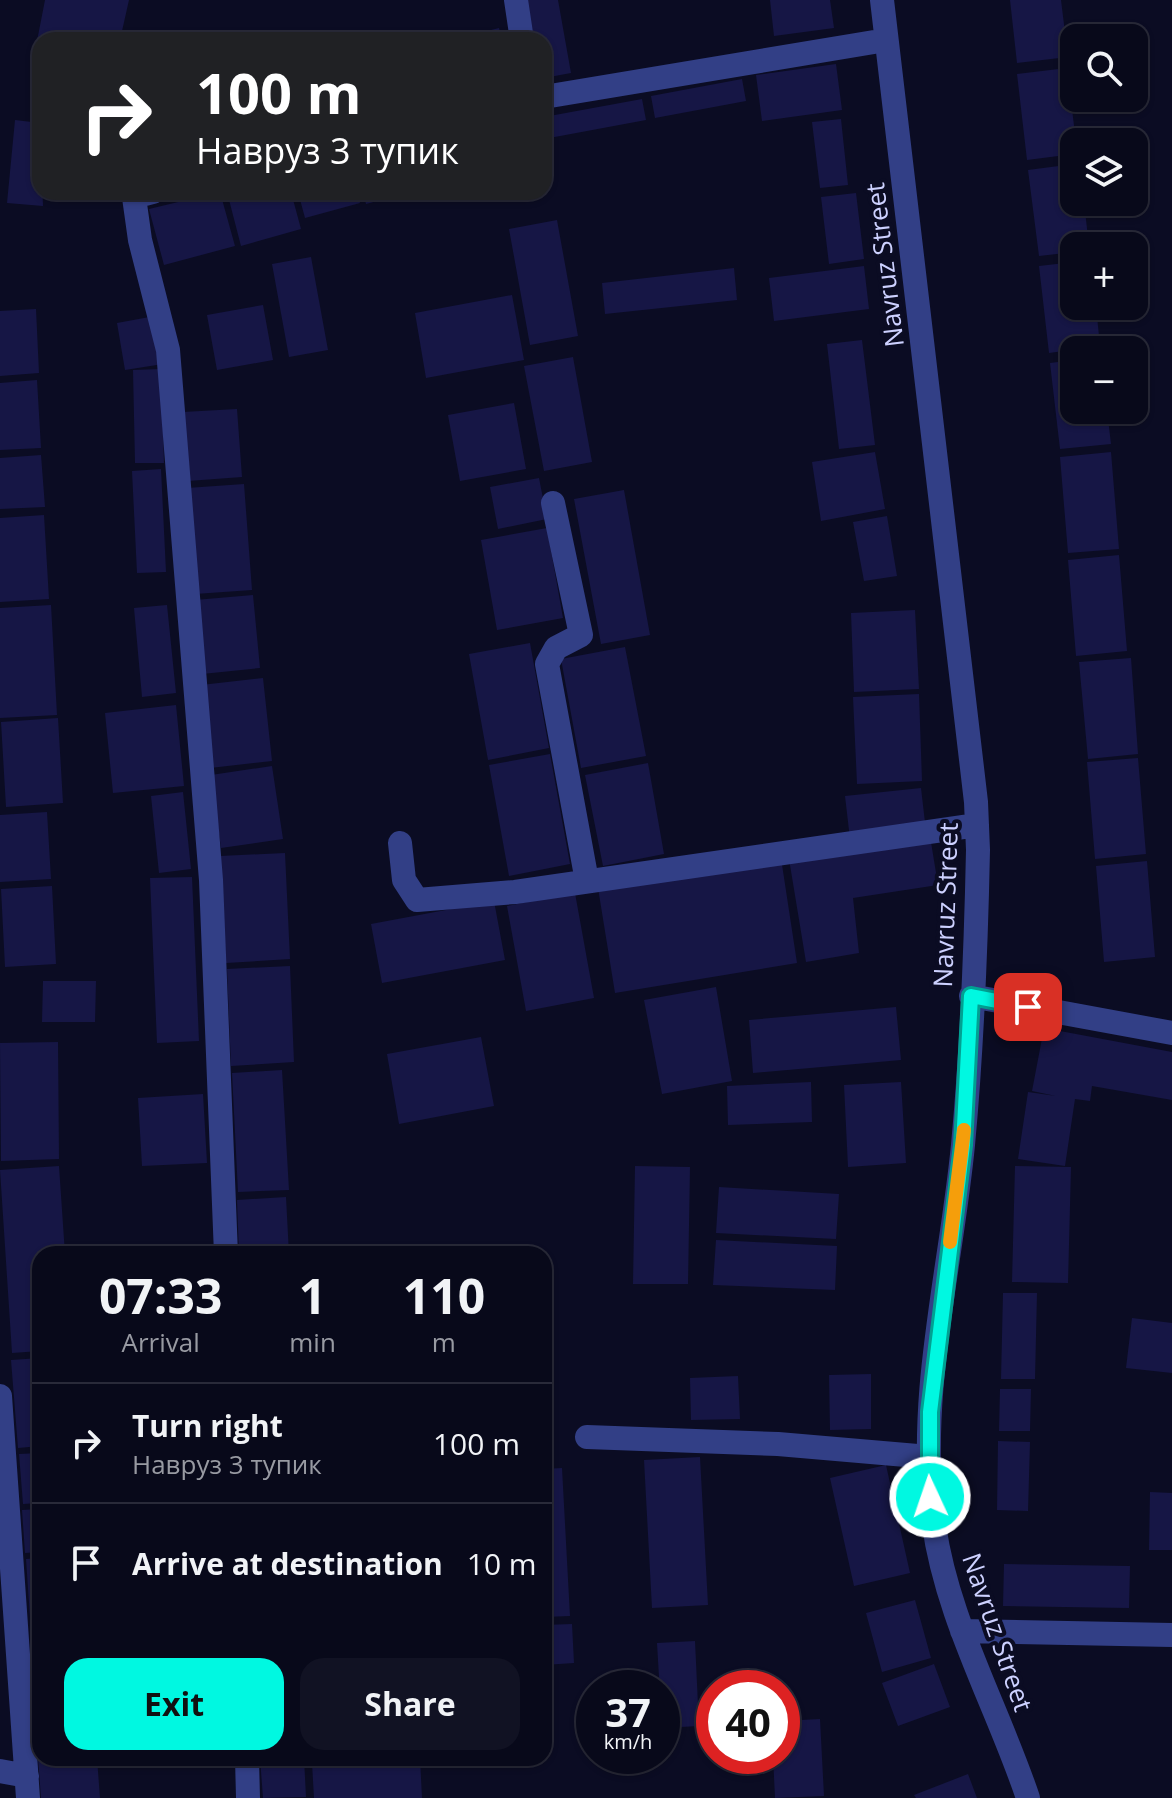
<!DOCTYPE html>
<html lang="en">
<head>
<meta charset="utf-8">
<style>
	body { margin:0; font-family:"Open Sans",sans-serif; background:#111223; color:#f1f3f6; height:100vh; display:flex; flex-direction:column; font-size:30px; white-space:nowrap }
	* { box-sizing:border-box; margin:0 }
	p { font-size:26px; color:#989aa2 }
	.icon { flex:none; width:44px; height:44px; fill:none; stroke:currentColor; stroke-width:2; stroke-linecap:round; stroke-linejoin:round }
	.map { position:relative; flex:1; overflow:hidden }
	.side { position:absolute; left:32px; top:1246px; width:520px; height:520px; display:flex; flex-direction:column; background:#08091a; border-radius:24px; box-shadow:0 2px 6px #0004,0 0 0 2px #292a39 }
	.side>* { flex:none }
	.banner { position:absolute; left:32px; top:32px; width:520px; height:168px; border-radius:24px; box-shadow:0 2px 6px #0004,0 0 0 2px #292a39; background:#202124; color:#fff; overflow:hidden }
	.controls { position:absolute; left:1060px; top:24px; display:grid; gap:16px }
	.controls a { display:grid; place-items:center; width:88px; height:88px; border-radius:16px; background:#08091a; box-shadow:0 2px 6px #0004,0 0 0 2px #292a39; font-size:40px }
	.speed { position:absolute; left:576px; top:1670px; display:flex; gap:16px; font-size:40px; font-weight:700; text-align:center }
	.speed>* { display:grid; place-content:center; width:104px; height:104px; border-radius:50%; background:#08091a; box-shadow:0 2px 6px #0004,0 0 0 2px #292a39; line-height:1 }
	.speed small { font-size:20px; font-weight:400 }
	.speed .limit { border:12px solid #d22; background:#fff; color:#111 }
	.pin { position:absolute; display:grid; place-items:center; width:68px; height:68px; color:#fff; margin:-34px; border-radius:16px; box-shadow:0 4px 12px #0006 }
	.me { position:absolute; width:88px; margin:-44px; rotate:357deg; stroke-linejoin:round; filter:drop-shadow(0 0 6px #0008) }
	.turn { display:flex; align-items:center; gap:28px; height:168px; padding:0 32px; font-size:36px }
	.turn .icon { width:104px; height:104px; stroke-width:2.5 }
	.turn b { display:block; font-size:56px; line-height:68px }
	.eta { display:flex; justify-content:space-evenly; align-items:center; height:136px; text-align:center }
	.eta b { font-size:48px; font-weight:700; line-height:56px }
	.button { display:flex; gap:16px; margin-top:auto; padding:16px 32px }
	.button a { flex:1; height:92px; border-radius:24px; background:#00f8e1; color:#111; font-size:32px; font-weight:700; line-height:92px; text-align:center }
	.button a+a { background:#111223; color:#f1f3f6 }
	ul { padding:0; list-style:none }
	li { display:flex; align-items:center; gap:24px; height:120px; padding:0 32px; border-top:2px solid #292a39 }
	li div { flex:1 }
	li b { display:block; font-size:30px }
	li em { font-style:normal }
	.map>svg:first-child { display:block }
	.building { fill:#161645 }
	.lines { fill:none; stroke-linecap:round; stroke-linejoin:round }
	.minor { stroke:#323f86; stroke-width:24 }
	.route-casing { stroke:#00a192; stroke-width:20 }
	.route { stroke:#00f8e1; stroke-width:14 }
	.slow { stroke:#f59e0b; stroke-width:14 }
	.labels { text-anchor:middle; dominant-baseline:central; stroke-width:8; stroke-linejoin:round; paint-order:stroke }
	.street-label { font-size:26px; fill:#cdd1ff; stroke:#0b0c23 }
</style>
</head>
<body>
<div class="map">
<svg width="1172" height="1798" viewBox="0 0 1172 1798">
	<rect width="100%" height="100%" fill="#0b0c23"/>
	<path class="building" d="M45 0H129L120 40 37 41Z
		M524 0H558L571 73 544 78V40H531Z
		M770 0H830L834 28 774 36Z
		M1010 0H1061L1068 57 1017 63Z
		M499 28 502 40H455V39Z
		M836 64 842 110 762 121 756 75Z
		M1067 68 1076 142 1074 154 1027 160 1017 74Z
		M742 79 746 101 655 118 651 96Z
		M642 99 646 120 544 139V117Z
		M841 119 848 185 820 188 812 122Z
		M15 120 40 123 43 206 7 203Z
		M1074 164V202H1084L1089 246H1074V252L1039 256 1028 170Z
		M220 192 235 246 164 265 149 209Z
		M227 192H291L301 229 241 246Z
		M298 192H357L360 203 305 218Z
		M363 192H407V193L366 204Z
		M856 193 864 259 829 264 821 197Z
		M557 220 578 336 530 345 509 229Z
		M311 257 328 350 289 357 272 264Z
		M1074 262V306H1096L1100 346 1049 353 1039 266Z
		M864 266 869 309 774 321 769 278Z
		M734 268 737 300 605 314 602 283Z
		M512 295 524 360 426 378 415 313Z
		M263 305 273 360 217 370 207 315Z
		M36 309 39 373 0 376V311Z
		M155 316 163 364 125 370 117 323Z
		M862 340 875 445 839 449 827 344Z
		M573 357 592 462 544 471 524 366Z
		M1074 360V410H1107L1111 444 1060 449 1050 363Z
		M161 369 164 463H135L133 370Z
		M37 380 41 448 0 450V383Z
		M514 403 526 469 460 481 448 415Z
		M237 409 242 477 188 481 183 412Z
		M875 452 885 509 821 521 812 462Z
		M1111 452 1119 549 1068 553 1060 457Z
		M41 455 45 507 0 509V458Z
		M161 469 166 572 137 573 132 471Z
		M539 478 547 519 498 529 490 487Z
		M244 484 252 590 195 594 187 488Z
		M624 490 650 635 601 644 574 499Z
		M44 515 49 599 0 602V518Z
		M887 516 897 576 864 581 853 522Z
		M547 528 563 618 497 630 481 540Z
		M1119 555 1127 651 1076 656 1068 560Z
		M253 595 260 668 202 674 195 600Z
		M51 605 57 715 0 718V608Z
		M167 605 176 693 142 697 134 608Z
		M915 610 919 689 854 692 851 613Z
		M530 643 549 748 488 760 469 654Z
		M625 647 646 756 581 768 561 659Z
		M1131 658 1138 754 1088 759 1079 662Z
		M263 678 272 761 210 768 201 685Z
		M919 694 922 781 857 784 853 697Z
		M176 705 184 786 113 793 105 713Z
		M58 718 63 803 6 807 1 722Z
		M550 754 570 864 509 876 489 765Z
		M1138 758 1146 854 1095 859 1087 762Z
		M648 763 664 854 603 866 585 775Z
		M272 766 283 839 221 848 211 775Z
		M921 788 926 831 850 839 845 796Z
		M183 792 191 869 159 873 151 796Z
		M47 812 51 879 0 882V815Z
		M930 836 938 885 853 898 859 953 806 962 789 859Z
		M285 853 290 959 226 963 220 856Z
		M781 858 797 963 615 993 598 888Z
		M1147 861 1155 957 1104 962 1096 866Z
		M192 877 199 1041 157 1043 150 878Z
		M52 886 56 964 5 967 1 889Z
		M575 893 594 998 526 1011 507 906Z
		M494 901 505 960 382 983 371 924Z
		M290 966 294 1062 231 1066 227 969Z
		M43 981H96L95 1022H42Z
		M716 987 732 1081 662 1094 644 1000Z
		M896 1007 901 1060 753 1073 749 1020Z
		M1044 1028 1172 1052V1100L1092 1086 1090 1101 1075 1099 1065 1166 1018 1159 1028 1092 1056 1096 1032 1091Z
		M481 1037 494 1106 399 1124 387 1054Z
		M58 1042 59 1159 1 1161 0 1043Z
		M282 1070 289 1190 238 1192 232 1073Z
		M811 1082 812 1122 728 1125 727 1086Z
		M901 1082 906 1163 848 1167 844 1085Z
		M203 1094 207 1163 142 1166 138 1098Z
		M59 1166 65 1254H40V1351L12 1353 0 1170Z
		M635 1166 690 1167 688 1284H633Z
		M1015 1166 1071 1167 1068 1283 1012 1282Z
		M719 1187 839 1194 836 1239 716 1233Z
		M286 1197 289 1254H239L237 1200Z
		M716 1240 837 1246 835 1290 713 1285Z
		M1003 1293H1037L1035 1379H1001Z
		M1132 1318 1172 1323V1373L1126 1368Z
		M40 1358V1446L18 1448 11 1360Z
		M871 1374V1429L830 1430 829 1375Z
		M738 1376 740 1419 691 1420 690 1378Z
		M1000 1389H1031L1030 1431H999Z
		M998 1441 1030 1442 1028 1511 997 1510Z
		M40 1453V1503L23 1504 19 1454Z
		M700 1457 708 1605 652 1608 644 1460Z
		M886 1465 910 1573 854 1586 830 1478Z
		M562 1468 570 1616 544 1617V1469Z
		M1150 1492 1172 1493V1550H1149Z
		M40 1509V1552L25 1553 22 1510Z
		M40 1558V1632H31L26 1559Z
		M1004 1564 1130 1566 1129 1608 1003 1606Z
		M915 1600 931 1658 882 1672 866 1613Z
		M572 1624 574 1663 544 1665V1625Z
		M30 1638H40V1731H37Z
		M695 1641 699 1726 662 1728 657 1643Z
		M934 1664 950 1707 898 1726 882 1683Z
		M820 1719 824 1796 775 1798 773 1756H782V1721Z
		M38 1758H97L100 1798H41Z
		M260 1758H304L306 1797 263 1798Z
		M420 1758 422 1798H314L312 1763Z
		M968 1774 977 1798H916L914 1795Z"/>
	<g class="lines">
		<path class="minor" d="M516 0 522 40
			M882 0 976 802 978 850C976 948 972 1048 963 1145 951 1269 917 1394 933 1518 945 1616 997 1705 1028 1798
			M544 97 886 40
			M153 192 134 197 140 240 168 350 211 880 226 1254
			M553 503 581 635 556 648 547 664 587 881
			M400 843 404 880 417 900 515 892 977 825
			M971 996 1172 1033
			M0 1396 28 1798
			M587 1437 778 1444 929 1457
			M962 1631 1172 1635
			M247 1758 248 1798
			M0 1771 27 1776"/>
	</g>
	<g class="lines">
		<g class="route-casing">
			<path id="route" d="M930 1497V1412L963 1145 971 996 1028 1007"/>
		</g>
		<use href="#route" class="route"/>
		<path class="slow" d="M950 1242 964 1130"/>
	</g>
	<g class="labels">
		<g class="street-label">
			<text transform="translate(884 265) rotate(-97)">Navruz Street</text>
			<text transform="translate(945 905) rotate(-88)">Navruz Street</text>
			<text transform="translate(998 1632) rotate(71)">Navruz Street</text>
		</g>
	</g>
</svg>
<div class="controls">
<a><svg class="icon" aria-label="search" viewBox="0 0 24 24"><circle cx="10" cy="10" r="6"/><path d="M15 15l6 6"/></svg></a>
<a><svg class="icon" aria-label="layers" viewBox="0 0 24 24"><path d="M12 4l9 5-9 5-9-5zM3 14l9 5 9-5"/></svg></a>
<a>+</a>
<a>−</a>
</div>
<div class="speed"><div>37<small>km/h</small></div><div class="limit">40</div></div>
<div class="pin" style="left:1028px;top:1007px;background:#d93025"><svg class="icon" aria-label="arrive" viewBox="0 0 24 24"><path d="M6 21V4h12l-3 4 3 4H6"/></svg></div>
<svg class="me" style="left:930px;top:1497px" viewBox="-20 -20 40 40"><circle r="17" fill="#00f8e1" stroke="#fff" stroke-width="3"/><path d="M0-11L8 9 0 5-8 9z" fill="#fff"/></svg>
<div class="banner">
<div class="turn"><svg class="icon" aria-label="right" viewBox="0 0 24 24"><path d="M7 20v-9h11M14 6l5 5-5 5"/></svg><div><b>100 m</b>Навруз 3 тупик</div></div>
</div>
<section class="side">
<div class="eta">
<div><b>07:33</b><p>Arrival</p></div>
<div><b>1</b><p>min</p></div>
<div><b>110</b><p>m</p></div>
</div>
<ul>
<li><svg class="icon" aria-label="right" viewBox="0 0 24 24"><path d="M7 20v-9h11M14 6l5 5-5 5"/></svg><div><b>Turn right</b><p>Навруз 3 тупик</p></div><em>100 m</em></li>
<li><svg class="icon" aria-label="arrive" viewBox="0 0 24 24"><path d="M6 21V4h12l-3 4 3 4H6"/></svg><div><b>Arrive at destination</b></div><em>10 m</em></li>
</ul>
<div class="button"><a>Exit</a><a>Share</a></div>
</section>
</div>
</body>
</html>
